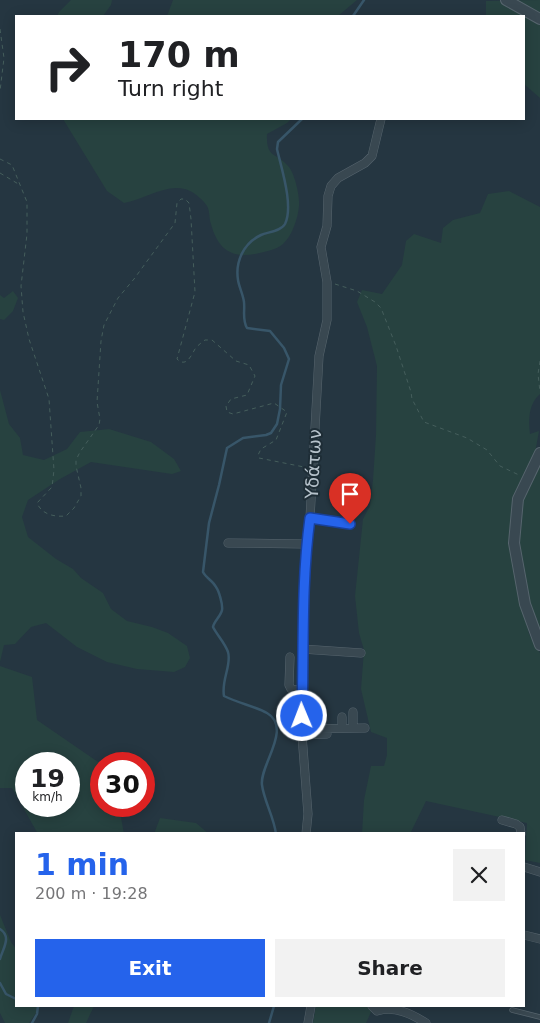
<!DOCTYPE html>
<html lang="en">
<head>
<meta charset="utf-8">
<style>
	body { margin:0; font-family:"DejaVu Sans",sans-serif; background:#f2f2f2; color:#202124; height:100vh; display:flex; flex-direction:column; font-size:19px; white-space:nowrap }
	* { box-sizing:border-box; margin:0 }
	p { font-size:16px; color:#757577 }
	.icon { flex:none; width:28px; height:28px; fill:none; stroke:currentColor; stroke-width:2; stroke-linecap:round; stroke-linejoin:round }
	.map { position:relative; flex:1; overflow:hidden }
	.sheet { position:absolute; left:15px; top:832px; width:510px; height:175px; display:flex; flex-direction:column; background:#fff; border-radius:0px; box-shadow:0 2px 12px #0003 }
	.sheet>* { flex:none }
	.top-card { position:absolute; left:15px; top:15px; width:510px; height:105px; border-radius:0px; box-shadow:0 2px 12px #0003; background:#fff; color:#202124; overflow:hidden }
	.speed { position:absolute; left:15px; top:752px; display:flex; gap:10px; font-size:25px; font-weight:700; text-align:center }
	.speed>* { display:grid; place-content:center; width:65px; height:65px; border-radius:50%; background:#fff; box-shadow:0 2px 12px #0003; line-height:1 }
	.speed small { font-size:12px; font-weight:400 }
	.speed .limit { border:8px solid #d22; background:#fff; color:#111 }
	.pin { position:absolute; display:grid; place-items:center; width:42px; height:42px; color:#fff; margin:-51px -21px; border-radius:50% 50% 50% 0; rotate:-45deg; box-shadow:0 0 5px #0007 }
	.pin .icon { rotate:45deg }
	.me { position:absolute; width:55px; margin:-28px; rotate:359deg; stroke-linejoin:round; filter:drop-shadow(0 0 4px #0008) }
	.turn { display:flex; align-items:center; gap:18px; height:105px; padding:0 20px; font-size:22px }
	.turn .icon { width:65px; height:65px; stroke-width:2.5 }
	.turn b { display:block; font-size:35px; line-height:42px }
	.round { display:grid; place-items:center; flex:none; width:52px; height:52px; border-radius:0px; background:#f2f2f2 }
	.overview { display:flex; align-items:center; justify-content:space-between; height:85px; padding:0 20px }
	h1 { font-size:30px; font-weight:700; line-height:38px; color:#2563eb }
	.primary-button { display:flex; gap:10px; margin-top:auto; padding:10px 20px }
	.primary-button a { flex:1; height:58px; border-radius:0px; background:#2563eb; color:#fff; font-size:20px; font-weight:700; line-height:58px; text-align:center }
	.primary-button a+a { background:#f2f2f2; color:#202124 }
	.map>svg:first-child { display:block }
	.green { fill:#274240; fill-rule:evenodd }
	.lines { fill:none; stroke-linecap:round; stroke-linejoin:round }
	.stream { stroke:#385669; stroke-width:2.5 }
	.service-casing { stroke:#57656e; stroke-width:5.5 }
	.minor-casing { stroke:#57656e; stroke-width:9 }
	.tertiary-casing { stroke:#57656e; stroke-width:12 }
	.path { stroke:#455e5c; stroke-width:1; stroke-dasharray:4 4; stroke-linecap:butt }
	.service { stroke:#394851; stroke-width:4 }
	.minor { stroke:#394851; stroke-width:8 }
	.tertiary { stroke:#394851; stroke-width:10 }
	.route-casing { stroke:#184099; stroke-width:12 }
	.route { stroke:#2563eb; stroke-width:9 }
	.labels { text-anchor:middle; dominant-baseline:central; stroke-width:4; stroke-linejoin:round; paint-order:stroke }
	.street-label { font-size:18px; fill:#b6c2cb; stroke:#1e2d36 }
</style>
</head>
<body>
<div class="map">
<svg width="540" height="1023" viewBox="0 0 540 1023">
	<rect width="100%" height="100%" fill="#253641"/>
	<path class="green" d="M71 0H112L111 5 103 16H57L59 12Z
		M173 0H357L338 16H167Z
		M540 0V98L524 84V16H486V1Z
		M63 119H291L287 123 267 134C266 159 276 152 288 166 295 173 300 197 299 206 298 218 292 236 283 244 277 250 263 252 255 254 230 259 217 247 211 224 209 219 210 211 207 206 204 201 195 193 190 191 169 181 145 200 124 203L107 191Z
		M509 191 540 207V394C529 403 528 420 530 434L539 431 534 458 521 480 511 522V544L522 605 529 634 540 653V863L525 860 527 823 426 801 410 834H362L364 800 371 766H384L387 755V738L371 732 361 689 364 650 359 633 355 596 363 519 370 506 373 480 376 435 377 366 367 327 357 302 362 290 382 294 402 265 406 241 414 234 441 243 443 228 453 220 480 213 488 194Z
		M13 291 18 298 13 311 4 320 0 319V295L4 298Z
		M0 390 9 424 20 438 23 455 44 460 67 449 80 432 109 429 151 442 174 459 181 471 172 474 91 462 60 479 28 500 22 517 28 537 56 559 73 569 81 578 103 593 111 609 127 621 152 627 168 633 187 646 190 658 185 667 174 672 137 669 107 662 77 647 46 623 31 627 15 644 4 645 0 662Z
		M540 463V635C526 598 514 548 520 509 523 493 533 477 540 463Z
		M0 666 32 677 37 720 101 764V806H119L124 834H38L12 788H0ZM26 764H69V806H26Z
		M160 818 196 823 209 834H154Z
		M0 915 11 942 16 949V1006H41L29 1023H5L0 1013Z
		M74 1006H94L86 1023H68Z
		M316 1006H368L371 1012 366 1023H313Z"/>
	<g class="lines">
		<path class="stream" d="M353 16 364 0
			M276 834C274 817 264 801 262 785 259 766 293 728 267 713 254 706 238 703 224 696 221 680 232 665 228 652 225 643 217 635 213 627 214 621 221 616 222 610 223 605 219 591 216 587 213 581 206 578 203 572L209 523 219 485 227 448 243 438 266 435 271 433 277 424 280 409 281 385 289 359 284 348 270 331 247 328C242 319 245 312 244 302 243 294 239 287 238 280 235 261 244 243 261 235 268 232 281 231 285 224 294 206 281 167 277 149L278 142 302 119
			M0 929C12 937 3 948 0 959
			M0 983 6 994 16 999
			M32 1023 37 1014 38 1006
			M269 1023 274 1006"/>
		<g class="service-casing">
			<path id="service" d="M512 1010 540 1017"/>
		</g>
		<g class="minor-casing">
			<path id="minor" d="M310 518 350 524
				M228 543 306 544
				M302 649 361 653
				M290 657 289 685 291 689 302 691
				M353 712V728
				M302 716 321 715
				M342 728V717
				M302 729 365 728
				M302 735 327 734
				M502 820 516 824 520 827 521 834
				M306 834 308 814 302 735V649L306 544 310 518 319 356 327 320V282L321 247 327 226 328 196 331 186 338 178 365 163 372 156 381 119
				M524 867 540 872
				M524 935 540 939
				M372 1006 377 1011C395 1006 410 1013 426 1023
				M308 1023 311 1006"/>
		</g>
		<g class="tertiary-casing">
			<path id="tertiary" d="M506 0 540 19
				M540 453 518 499 514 543 525 604 540 645"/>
		</g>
		<path class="path" d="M0 29 4 58 0 91
			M0 159 12 165 27 202V234L21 286 23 312 29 339 49 399 54 470 52 487 37 503C42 515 55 517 66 516L74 508 81 496V488L76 466V460L80 452 99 425 100 419 97 402 101 341 104 325 118 298 134 279 175 223 177 203 181 199H185L189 203 191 219 195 292 177 359C186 368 191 356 195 349 198 345 201 343 205 340H212L236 361 249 365 255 376 247 395 231 399 226 406 227 412 233 414 274 403 287 412 276 440 261 449 258 455 259 458 304 467
			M0 173 20 185
			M335 284 357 291 375 302 381 308 396 346 411 392 412 399 424 422 467 438 487 450 500 466 519 475
			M540 361 538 374 540 392"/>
		<use href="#service" class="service"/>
		<use href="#minor" class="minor"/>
		<use href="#tertiary" class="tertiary"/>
	</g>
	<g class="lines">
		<g class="route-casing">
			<path id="route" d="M302 716C304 650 301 584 310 518L350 524"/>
		</g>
		<use href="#route" class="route"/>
	</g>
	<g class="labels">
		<g class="street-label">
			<text transform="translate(313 464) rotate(-87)">Υδάτων</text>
		</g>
	</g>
</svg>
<div class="speed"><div>19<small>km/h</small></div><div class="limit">30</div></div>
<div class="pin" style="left:350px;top:524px;background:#d93025"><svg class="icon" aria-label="arrive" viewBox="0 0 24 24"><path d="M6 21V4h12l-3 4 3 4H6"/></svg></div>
<svg class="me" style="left:302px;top:716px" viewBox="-20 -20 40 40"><circle r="17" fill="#2563eb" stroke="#fff" stroke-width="3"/><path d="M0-11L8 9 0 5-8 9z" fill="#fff"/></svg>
<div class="top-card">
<div class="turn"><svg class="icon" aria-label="right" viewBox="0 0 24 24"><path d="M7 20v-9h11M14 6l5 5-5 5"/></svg><div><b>170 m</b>Turn right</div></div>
</div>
<section class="sheet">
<div class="overview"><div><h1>1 min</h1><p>200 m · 19:28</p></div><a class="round"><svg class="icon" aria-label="close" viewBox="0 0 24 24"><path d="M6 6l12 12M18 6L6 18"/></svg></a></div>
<div class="primary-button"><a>Exit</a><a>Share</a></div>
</section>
</div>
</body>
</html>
